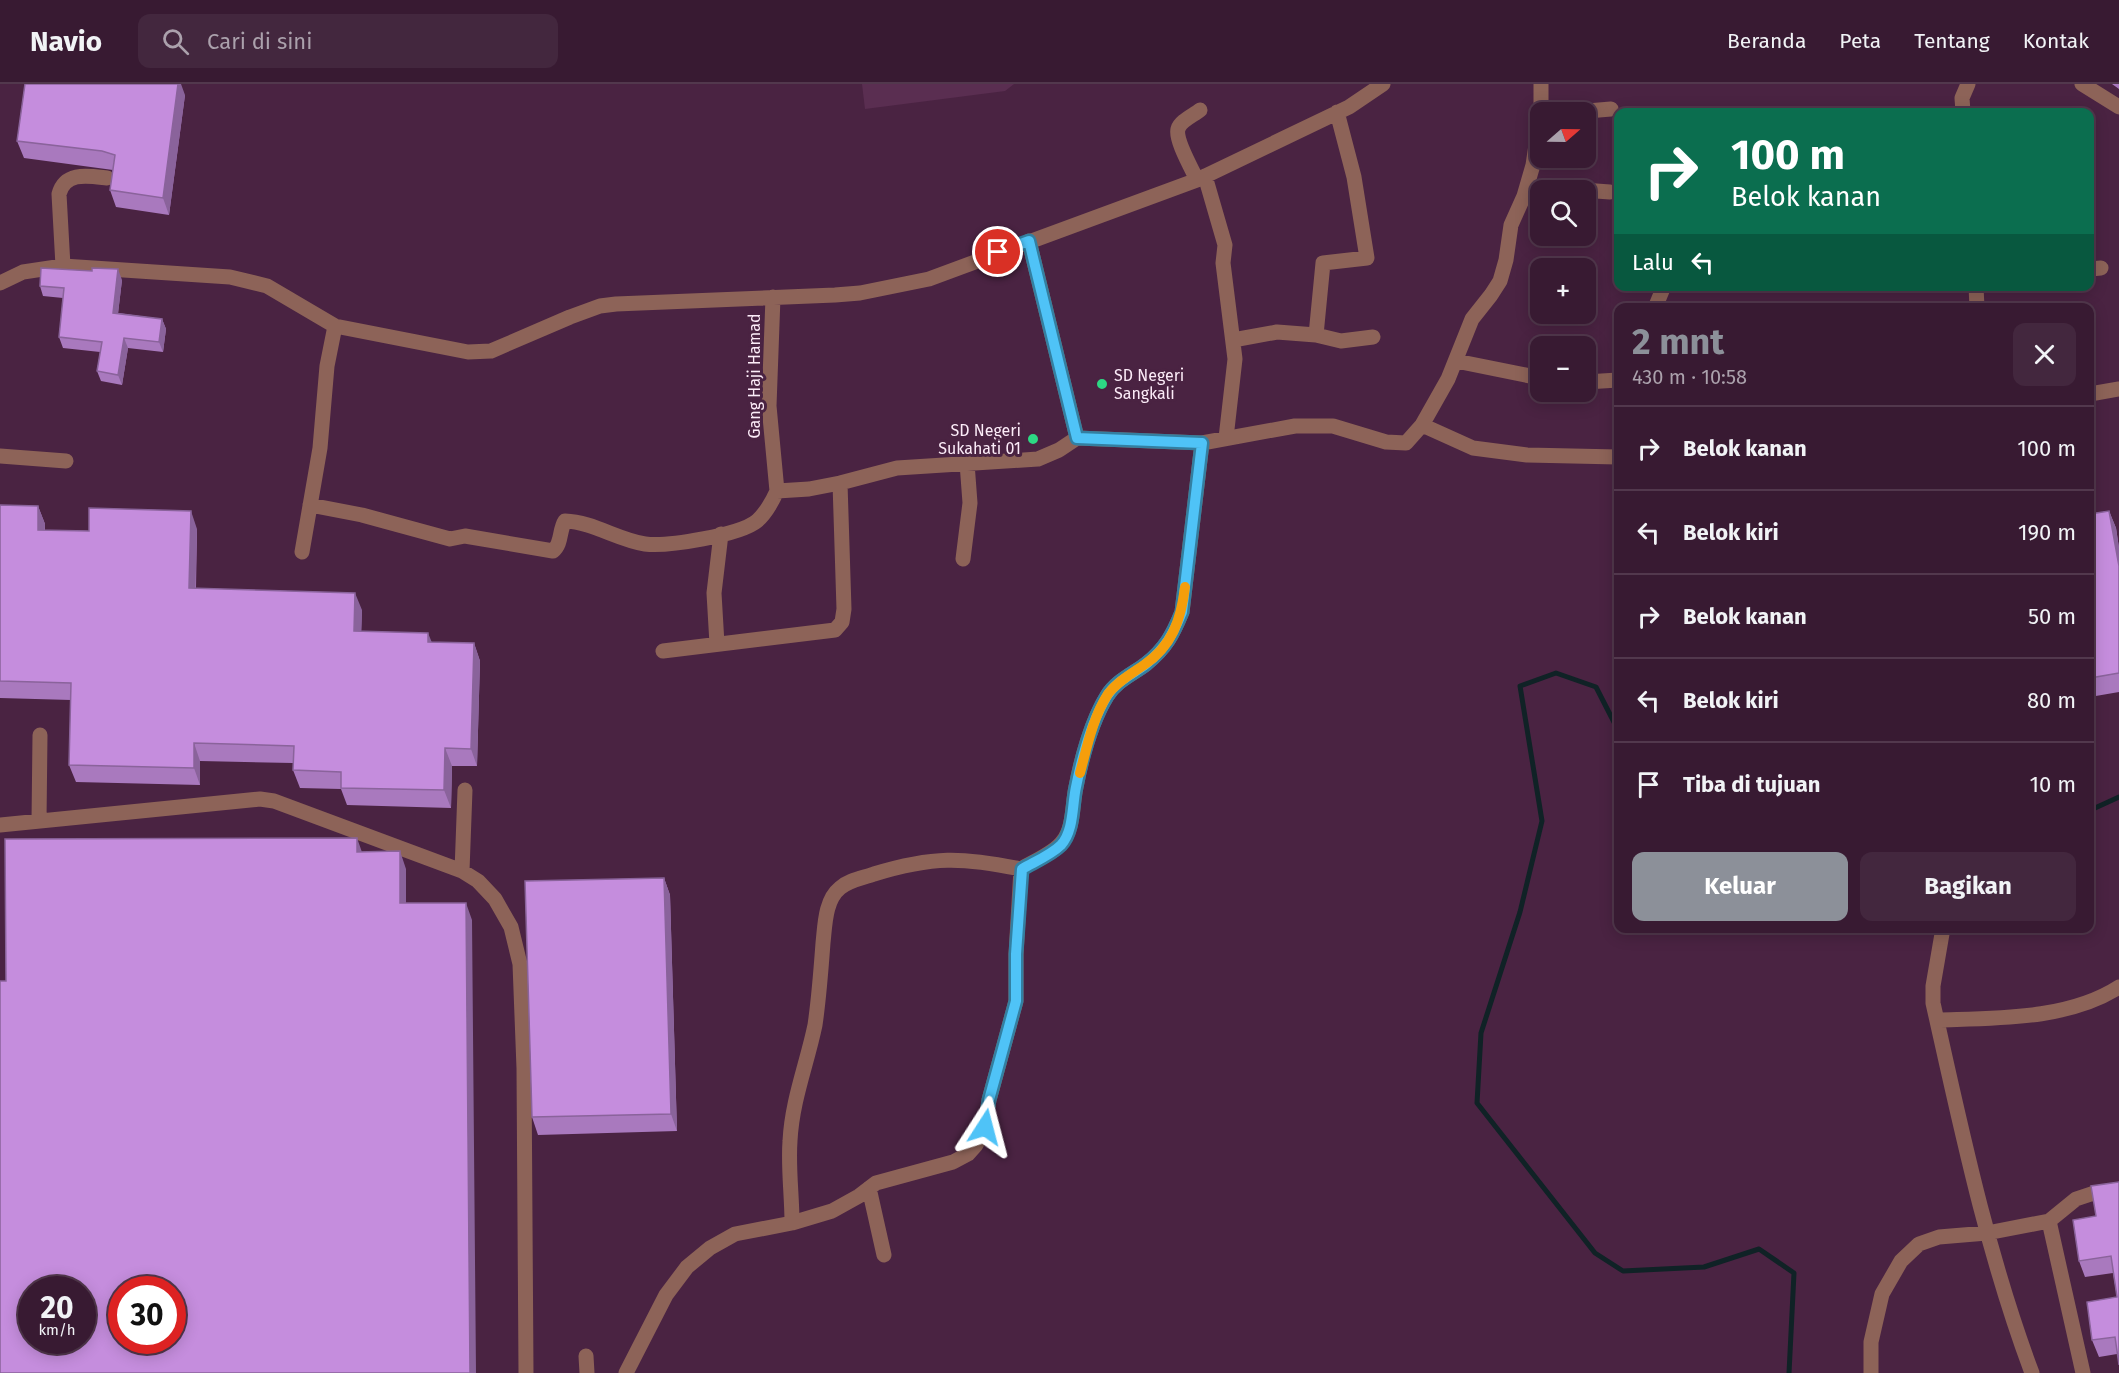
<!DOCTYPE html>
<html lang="id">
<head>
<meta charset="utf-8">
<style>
	body { margin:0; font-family:"Fira Sans",sans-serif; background:#43273e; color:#f1f3f6; height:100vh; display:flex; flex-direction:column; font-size:22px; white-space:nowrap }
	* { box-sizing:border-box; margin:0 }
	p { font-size:20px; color:#aba1ac }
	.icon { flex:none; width:33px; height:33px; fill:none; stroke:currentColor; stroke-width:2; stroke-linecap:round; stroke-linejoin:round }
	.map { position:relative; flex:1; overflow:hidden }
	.drawer { position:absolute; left:1614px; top:219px; width:480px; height:630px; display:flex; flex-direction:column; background:#381a32; border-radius:12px; box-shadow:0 3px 15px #0003,0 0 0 2px #52384d }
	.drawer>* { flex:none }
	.guide { position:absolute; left:1614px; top:24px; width:480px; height:183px; border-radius:12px; box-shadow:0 3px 15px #0003,0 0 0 2px #52384d; background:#0b6e4f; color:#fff; overflow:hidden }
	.needle { width:39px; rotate:70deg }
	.buttons { position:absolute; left:1530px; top:18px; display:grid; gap:12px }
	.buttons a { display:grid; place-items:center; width:66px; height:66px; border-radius:12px; background:#381a32; box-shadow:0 3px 15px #0003,0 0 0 2px #52384d; font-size:30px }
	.speed { position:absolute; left:18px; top:1192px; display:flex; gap:12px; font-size:30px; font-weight:700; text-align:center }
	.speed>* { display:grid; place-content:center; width:78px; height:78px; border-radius:50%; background:#381a32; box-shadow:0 3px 15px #0003,0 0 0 2px #52384d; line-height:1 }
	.speed small { font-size:15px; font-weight:400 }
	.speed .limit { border:9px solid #d22; background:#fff; color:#111 }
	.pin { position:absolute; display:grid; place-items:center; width:51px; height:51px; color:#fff; margin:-26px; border:3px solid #fff; border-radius:50%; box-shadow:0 2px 6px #0007 }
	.me { position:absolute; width:66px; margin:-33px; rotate:9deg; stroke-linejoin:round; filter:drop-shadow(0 0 4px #0008) }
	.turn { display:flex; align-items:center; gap:21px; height:126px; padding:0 18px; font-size:27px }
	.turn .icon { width:78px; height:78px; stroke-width:2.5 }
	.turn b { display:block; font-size:42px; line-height:51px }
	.then { display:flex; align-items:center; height:57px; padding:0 18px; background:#0003; gap:12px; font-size:22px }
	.round { display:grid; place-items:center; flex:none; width:63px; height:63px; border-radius:12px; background:#43273e }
	.headline { display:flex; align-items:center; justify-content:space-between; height:102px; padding:0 18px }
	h1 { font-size:36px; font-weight:700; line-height:45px; color:#8c9099 }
	.action { display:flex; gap:12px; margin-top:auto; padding:12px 18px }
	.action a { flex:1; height:69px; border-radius:12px; background:#8c9099; color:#fff; font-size:24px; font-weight:700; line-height:69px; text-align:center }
	.action a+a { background:#43273e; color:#f1f3f6 }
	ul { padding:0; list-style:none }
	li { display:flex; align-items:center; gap:18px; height:84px; padding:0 18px; border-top:2px solid #52384d }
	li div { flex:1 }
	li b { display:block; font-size:22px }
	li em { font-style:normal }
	header { display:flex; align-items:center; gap:36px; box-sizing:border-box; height:84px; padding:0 30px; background:#381a32; border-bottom:2px solid #52384d }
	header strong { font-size:28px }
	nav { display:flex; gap:33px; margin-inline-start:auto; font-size:21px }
	.search { width:420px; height:54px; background:#43273e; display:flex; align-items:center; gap:15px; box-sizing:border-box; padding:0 21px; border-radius:12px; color:#aba1ac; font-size:22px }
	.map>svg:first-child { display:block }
	.built { fill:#5a2e51 }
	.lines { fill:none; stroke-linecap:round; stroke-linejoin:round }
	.stream { stroke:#102226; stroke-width:5 }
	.minor { stroke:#8d6358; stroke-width:15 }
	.wall { fill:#a979be }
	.shaded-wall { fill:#8a639b }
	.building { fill:#c58ddd; stroke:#8a639b; stroke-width:1.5; fill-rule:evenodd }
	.route-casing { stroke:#337fa1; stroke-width:15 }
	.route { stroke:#4fc3f7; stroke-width:10 }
	.slow { stroke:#f59e0b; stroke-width:10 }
	.poi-dot { fill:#2dd884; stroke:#4a2342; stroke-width:2 }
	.labels { text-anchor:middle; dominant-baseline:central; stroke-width:6; stroke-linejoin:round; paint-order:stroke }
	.poi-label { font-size:16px; fill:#fcecf8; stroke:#4a2342; text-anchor:start }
	.street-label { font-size:16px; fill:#fcecf8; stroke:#4a2342 }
</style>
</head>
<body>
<header>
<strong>Navio</strong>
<div class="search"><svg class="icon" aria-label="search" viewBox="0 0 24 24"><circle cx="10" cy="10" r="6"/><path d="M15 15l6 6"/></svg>Cari di sini</div>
<nav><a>Beranda</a><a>Peta</a><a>Tentang</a><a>Kontak</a></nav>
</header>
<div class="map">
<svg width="2119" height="1289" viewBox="0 0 2119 1289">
	<rect width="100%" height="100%" fill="#4a2342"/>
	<path class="built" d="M862 0H1014L1005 7 865 25Z"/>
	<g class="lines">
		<path class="stream" d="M1618 646 1596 603 1556 589 1520 602 1542 737 1520 828 1481 949 1477 1019 1595 1169 1623 1187 1704 1183 1759 1165 1794 1189 1789 1289
			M2090 730 2095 724 2119 713"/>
		<path class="minor" d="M1541 0V28
			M2082 0 2119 23
			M1575 28 1611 25
			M1963 28 1962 14 1968 0
			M1205 92 1225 161 1223 179 1235 275 1226 354
			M1197 96C1192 85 1175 56 1178 45 1180 37 1194 31 1200 26
			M1527 102 1610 108
			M1029 157 1077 354 1202 359 1295 342H1333L1386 358 1406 359 1422 341 1448 295 1472 235 1491 211 1500 197 1506 176 1511 141 1524 112 1533 81 1540 34
			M63 182 59 110C65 87 89 92 107 94
			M2090 185 2101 184
			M0 199 23 188 63 182 230 193 267 202 335 242 468 268 491 267 570 233 600 222 616 220 835 211 860 209 929 195 1197 96 1349 23 1383 0
			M1976 202 1977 224
			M773 213 769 322 777 407
			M1655 224 1664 202
			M1316 251 1323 179 1367 174 1354 93 1337 28
			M1233 256 1277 248 1316 251 1341 257 1373 253
			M1456 277 1540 294
			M1586 298 1618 296
			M2090 310 2119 305
			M1422 341 1473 364 1527 371 1618 373
			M0 372 66 377
			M310 421 362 431 450 455 465 452 553 467C562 460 559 446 565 437 593 438 618 456 645 460 667 463 740 451 757 437 766 429 772 418 777 407L809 405 840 399 897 384 1038 375 1059 366 1077 354
			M302 468 320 364 327 282 335 242
			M963 475 970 419 967 379
			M717 560 714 509 721 450
			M663 567 835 546 842 538 844 525 840 399
			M39 737 40 651
			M0 741 260 715 274 717 462 787 478 797 495 815 511 843 520 880 524 984 526 1289
			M462 787 465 706
			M1943 844 1933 902V919C1961 1044 1987 1169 2032 1289
			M1937 936C1996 934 2068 936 2119 903
			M869 1104 884 1171
			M2049 1137 2083 1289
			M792 1139C792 1111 788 1084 790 1057 792 1016 807 980 815 941 819 914 821 886 823 859 825 841 825 816 840 804 849 796 863 794 874 790 933 772 962 773 1021 785
			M586 1272 587 1289
			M626 1289 666 1211 687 1183 710 1164 735 1150 792 1139 832 1127 859 1112 876 1099 953 1078 968 1070 976 1061 985 1043 989 1016 1016 917V870L1021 785C1034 777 1055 769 1063 757 1074 743 1072 720 1076 703 1081 675 1092 636 1107 612 1116 597 1133 590 1146 580 1166 564 1173 550 1182 528L1202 359
			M1871 1289V1258L1882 1210 1901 1177 1919 1160 1939 1153 1987 1149 2049 1137 2076 1115 2091 1110 2119 1106"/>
	</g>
	<path class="wall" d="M2112 0H2119V5Z
		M185 11 169 131 116 123 110 106 113 86 24 74 17 57Z
		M122 196 118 229 162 235 166 245 163 268 128 264 122 301 101 297 97 287 100 268 63 264 59 253 63 214 43 212 40 202Z
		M0 421 38 422 45 440V446L89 447 197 445 196 504 362 526 361 547 432 559H474L480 577 477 682H452L451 724 347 721 341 705 300 704 293 686V679L200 677V701L76 698 69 681 71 616 0 614Z
		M2109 427 2116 444 2119 464V608L2090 613V430Z
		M664 794 670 811 677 1047 538 1051 532 1033Z
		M2119 1098 2117 1270 2099 1273 2092 1256 2117 1213 2113 1189 2085 1193 2079 1177 2096 1132Z"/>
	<path class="shaded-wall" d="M178 0H181L185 11 169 131 163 114Z
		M118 185 122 196 117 239 113 229Z
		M162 235 166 245 163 268 159 258Z
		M124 254 128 264 122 301 118 291Z
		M38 422 45 440 44 463 38 446Z
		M191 427 197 445 195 522 189 504Z
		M2109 427 2116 444 2119 464V482Z
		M355 509 362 526 361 564 354 547Z
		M428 549 435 566 428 558Z
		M474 559 480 577 477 682 471 665Z
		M194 659 200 677V701L194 684Z
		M445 664 452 682 451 724 444 706Z
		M357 754 363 771 357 768Z
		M400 767 406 785V837L400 819Z
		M664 794 670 811 677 1047 671 1030Z
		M466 819 472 836 476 1289H470Z"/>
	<path class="building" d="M25 0H178L163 114 110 106 115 71 102 67 17 57Z
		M41 184 92 187V184L118 185 113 229 162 235 159 258 124 254 118 291 97 287 102 258 59 253 64 204 40 202Z
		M0 421 38 422V446L89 447V424L191 427 189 504 355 509 354 547 428 549V558L474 559 471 665 445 664 444 706 341 704V688L293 686 294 662 194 659V684L69 681 71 599 0 597Z
		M2109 427 2119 482V589L2090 594V430Z
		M357 754V768L400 767V819H466L470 1289H0V897H6L5 755ZM32 1206H82V1257H32ZM122 1206H172V1257H122Z
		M664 794 671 1030 532 1033 525 797Z
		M2119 1098V1281L2115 1253 2092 1256 2087 1218 2117 1213 2111 1172 2079 1177 2073 1136 2096 1132 2091 1102Z"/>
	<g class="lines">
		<g class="route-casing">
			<path id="route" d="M985 1043 989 1016 1016 917V870L1022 785C1034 778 1051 771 1061 761 1074 747 1072 721 1076 703 1082 673 1091 638 1107 612 1116 597 1133 590 1146 580 1166 564 1173 550 1182 528L1202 359 1077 354 1029 157 998 168"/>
		</g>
		<use href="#route" class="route"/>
		<path class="slow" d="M1080 689C1087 663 1093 633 1108 610 1117 598 1131 590 1144 581 1172 562 1181 536 1185 503"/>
	</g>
	<g class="poi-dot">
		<circle cx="1102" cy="300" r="6"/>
		<circle cx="1033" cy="355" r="6"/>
	</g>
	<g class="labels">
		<g class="poi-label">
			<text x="1114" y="291">SD Negeri<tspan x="1114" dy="18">Sangkali</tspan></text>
			<text x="1021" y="346" text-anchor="end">SD Negeri<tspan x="1021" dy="18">Sukahati 01</tspan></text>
		</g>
		<g class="street-label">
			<text transform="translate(754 292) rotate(-90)">Gang Haji Hamad</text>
		</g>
	</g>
</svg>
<div class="buttons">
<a><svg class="needle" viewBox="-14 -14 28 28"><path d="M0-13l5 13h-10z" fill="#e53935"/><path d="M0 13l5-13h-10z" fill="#aba1ac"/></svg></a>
<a><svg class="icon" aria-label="search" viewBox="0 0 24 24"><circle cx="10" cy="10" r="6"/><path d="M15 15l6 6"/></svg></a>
<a>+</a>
<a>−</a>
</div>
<div class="speed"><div>20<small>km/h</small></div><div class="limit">30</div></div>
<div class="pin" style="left:998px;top:168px;background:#d93025"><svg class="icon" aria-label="arrive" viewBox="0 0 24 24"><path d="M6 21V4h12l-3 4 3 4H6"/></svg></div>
<svg class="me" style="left:985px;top:1043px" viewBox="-20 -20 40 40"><path d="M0-17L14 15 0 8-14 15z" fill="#4fc3f7" stroke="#fff" stroke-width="4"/></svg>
<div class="guide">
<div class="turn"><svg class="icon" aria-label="right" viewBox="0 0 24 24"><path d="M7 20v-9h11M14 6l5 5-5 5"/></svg><div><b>100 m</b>Belok kanan</div></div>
<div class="then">Lalu<svg class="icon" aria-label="left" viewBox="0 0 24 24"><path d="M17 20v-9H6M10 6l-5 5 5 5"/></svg></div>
</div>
<section class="drawer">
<div class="headline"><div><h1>2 mnt</h1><p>430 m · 10:58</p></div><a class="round"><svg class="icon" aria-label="close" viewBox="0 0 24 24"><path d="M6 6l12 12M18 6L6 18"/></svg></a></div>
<ul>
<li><svg class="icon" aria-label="right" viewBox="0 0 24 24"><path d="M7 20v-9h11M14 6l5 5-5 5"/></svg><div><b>Belok kanan</b></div><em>100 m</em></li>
<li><svg class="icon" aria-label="left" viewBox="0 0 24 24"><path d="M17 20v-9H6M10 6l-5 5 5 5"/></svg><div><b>Belok kiri</b></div><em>190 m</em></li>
<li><svg class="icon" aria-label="right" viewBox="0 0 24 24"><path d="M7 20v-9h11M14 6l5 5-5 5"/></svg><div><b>Belok kanan</b></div><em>50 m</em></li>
<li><svg class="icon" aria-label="left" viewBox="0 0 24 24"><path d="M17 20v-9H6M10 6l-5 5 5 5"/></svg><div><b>Belok kiri</b></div><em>80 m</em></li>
<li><svg class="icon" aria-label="arrive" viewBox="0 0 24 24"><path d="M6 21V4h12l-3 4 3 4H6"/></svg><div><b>Tiba di tujuan</b></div><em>10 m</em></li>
</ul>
<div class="action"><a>Keluar</a><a>Bagikan</a></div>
</section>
</div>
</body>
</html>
